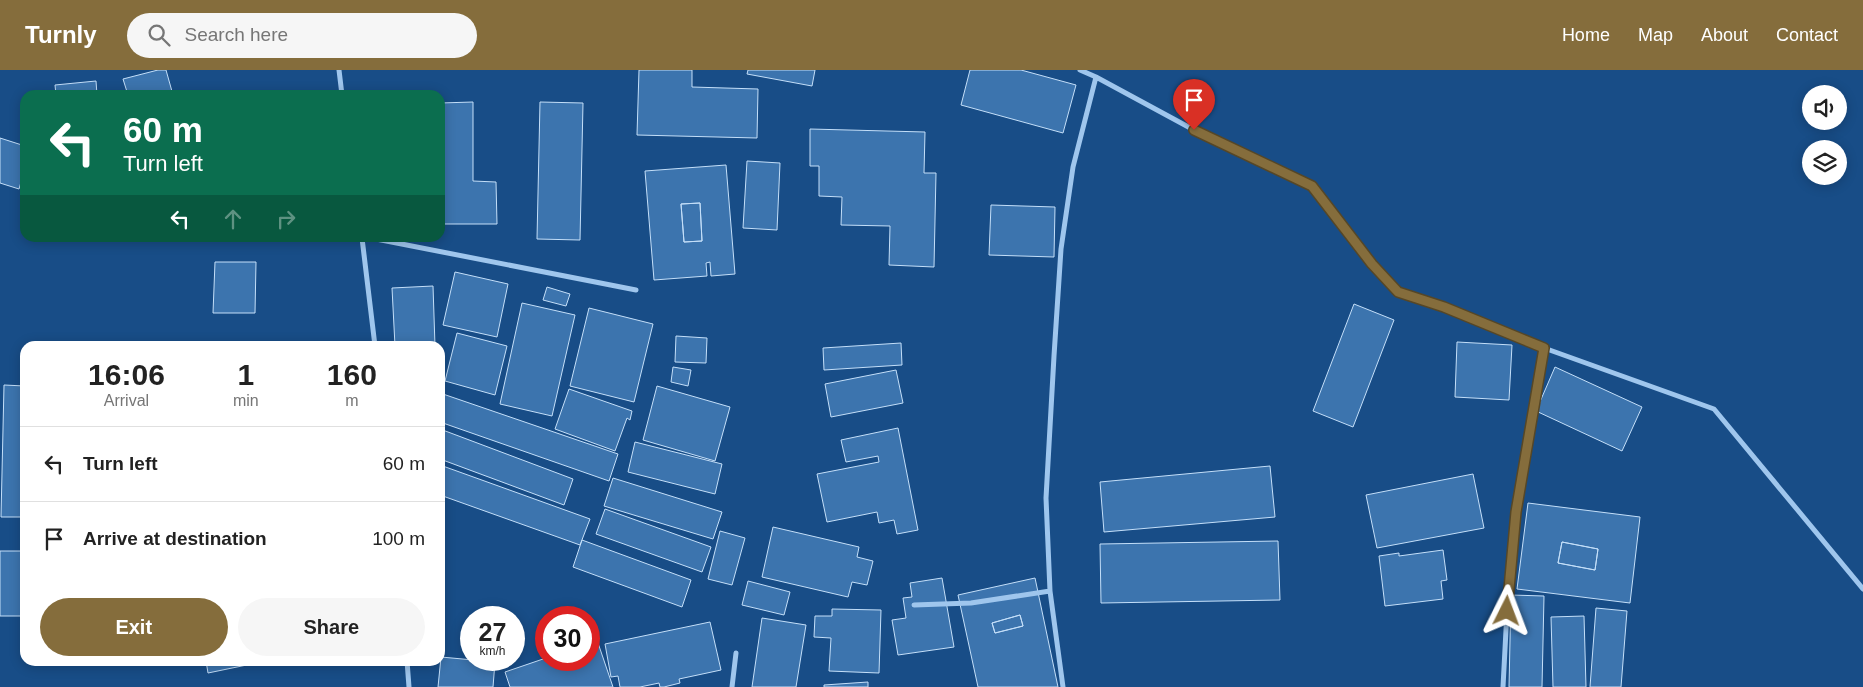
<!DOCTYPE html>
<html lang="en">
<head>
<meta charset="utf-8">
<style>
	body { margin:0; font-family:Helvetica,sans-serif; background:#f6f6f6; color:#222; height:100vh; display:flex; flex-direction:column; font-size:19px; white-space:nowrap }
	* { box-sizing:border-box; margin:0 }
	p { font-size:16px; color:#767676 }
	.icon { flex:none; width:28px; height:28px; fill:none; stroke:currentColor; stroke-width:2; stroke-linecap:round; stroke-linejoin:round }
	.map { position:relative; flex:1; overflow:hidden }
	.side { position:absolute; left:20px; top:271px; width:425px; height:325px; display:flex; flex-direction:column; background:#fff; border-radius:15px; box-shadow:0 2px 12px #0003 }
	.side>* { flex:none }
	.hud { position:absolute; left:20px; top:20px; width:425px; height:152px; border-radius:15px; box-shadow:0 2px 12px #0003; background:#0b6e4f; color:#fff; overflow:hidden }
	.tools { position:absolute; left:1802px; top:15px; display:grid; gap:10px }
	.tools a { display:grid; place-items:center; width:45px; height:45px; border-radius:50%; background:#fff; box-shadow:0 2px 12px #0003; font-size:25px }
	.speed { position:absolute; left:460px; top:536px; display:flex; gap:10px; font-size:25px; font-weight:700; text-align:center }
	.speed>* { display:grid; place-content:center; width:65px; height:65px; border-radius:50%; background:#fff; box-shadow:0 2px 12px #0003; line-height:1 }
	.speed small { font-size:12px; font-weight:400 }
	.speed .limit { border:8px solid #d22; background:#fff; color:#111 }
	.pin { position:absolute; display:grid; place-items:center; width:42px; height:42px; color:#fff; margin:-51px -21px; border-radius:50% 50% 50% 0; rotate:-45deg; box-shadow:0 0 5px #0007 }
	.pin .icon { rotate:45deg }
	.me { position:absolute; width:55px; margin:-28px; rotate:3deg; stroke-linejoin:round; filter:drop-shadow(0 0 4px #0008) }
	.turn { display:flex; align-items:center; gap:18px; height:105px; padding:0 20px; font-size:22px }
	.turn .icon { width:65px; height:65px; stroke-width:2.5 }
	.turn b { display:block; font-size:35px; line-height:42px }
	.lanes { display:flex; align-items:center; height:48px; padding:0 20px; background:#0003; justify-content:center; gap:25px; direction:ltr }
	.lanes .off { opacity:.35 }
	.eta { display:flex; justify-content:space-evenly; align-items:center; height:85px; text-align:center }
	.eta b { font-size:30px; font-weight:600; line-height:35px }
	.action { display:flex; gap:10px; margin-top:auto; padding:10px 20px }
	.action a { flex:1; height:58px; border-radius:30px; background:#856d3c; color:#fff; font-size:20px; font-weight:600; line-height:58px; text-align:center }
	.action a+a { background:#f6f6f6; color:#222 }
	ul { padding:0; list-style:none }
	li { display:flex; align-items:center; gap:15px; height:75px; padding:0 20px; border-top:1px solid #e0e0e0 }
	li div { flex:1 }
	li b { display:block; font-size:19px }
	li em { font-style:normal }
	header { display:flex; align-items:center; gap:30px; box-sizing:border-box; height:70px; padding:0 25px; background:#856d3c; color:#fff }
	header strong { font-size:24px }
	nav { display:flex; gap:28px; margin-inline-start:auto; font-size:18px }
	.search { width:350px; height:45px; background:#f6f6f6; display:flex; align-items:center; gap:12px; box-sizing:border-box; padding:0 18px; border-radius:28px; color:#767676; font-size:19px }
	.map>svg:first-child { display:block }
	.building { fill:#3c74ae; stroke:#c4dff9; fill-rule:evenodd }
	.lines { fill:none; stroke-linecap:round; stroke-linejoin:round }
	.street { stroke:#9fc6ed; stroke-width:5 }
	.route-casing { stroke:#564727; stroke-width:12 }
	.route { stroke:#856d3c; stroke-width:9 }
</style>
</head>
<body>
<header>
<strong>Turnly</strong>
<div class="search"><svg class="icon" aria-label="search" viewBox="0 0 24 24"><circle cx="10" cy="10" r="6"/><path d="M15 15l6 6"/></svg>Search here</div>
<nav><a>Home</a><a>Map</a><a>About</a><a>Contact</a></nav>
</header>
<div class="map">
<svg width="1863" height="617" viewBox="0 0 1863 617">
	<rect width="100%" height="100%" fill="#184d87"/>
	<path class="building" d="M158 0H166L173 25H128L123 9Z
		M639 0H692V17L758 19 757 68 637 65Z
		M748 0H815L812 16 747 4Z
		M970 0H1021L1076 15 1063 63 961 35Z
		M96 11 97 25H56L55 15Z
		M473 32V111L496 112 497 154H440V33Z
		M540 32 583 33 580 170 537 169Z
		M810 59 925 62 924 103H936L934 197 889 195 890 156 841 155 842 127 819 126V96H810Z
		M0 68 25 76V98L19 119 0 113Z
		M747 91 780 93 777 160 743 158Z
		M726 95 735 204 711 206 710 192 706 193 707 206 654 210 645 101ZM700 133 702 171 684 172 681 134Z
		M700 133 702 171 684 172 681 134Z
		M991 135 1055 137 1054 187 989 185Z
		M215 192H256L255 243H213Z
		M455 202 508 214 497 267 443 255Z
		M433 216 435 276H395L392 218Z
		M547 217 570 224 566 236 543 230Z
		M522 233 575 245 552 346 500 334Z
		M1354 234 1394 250 1353 357 1313 341Z
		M589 238 653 254 634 332 570 316Z
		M457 263 507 276 495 325 445 311Z
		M676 266 707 268 706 293 675 292Z
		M1457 272 1512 275 1509 330 1455 327Z
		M901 273 902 295 824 300 823 278Z
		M673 297 691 300 688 316 671 312Z
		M1555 297 1642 337 1622 381 1536 341Z
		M896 300 903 333 831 347 825 314Z
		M4 315 25 316V447H1Z
		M657 316 730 337 715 391 643 370Z
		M569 319 632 341 630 350 627 348 615 381 555 359Z
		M440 323 618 384 609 411 440 352Z
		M898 358 918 460 897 464 894 450 879 453 877 442 827 452 817 404 879 392 878 386 846 392 841 370Z
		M440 359 573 409 564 435 440 389Z
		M635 372 722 394 715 424 628 402Z
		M440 395 590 449 580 475 440 425Z
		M1270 396 1275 447 1104 462 1100 412Z
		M1473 404 1484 458 1377 478 1366 425Z
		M613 408 722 442 713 469 604 436Z
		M1528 433 1640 447 1630 533 1517 519ZM1562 472 1598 479 1595 500 1558 493Z
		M605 439 711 477 702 502 596 464Z
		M773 457 859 477 857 487 873 491 867 515 852 512 848 527 762 507Z
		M720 461 745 468 732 515 708 509Z
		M582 470 691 510 682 537 573 497Z
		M1278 471 1280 530 1101 533 1100 474Z
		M1562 472 1598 479 1595 500 1558 493Z
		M1443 480 1447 510 1441 511 1443 529 1385 536 1379 486 1399 483V486Z
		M0 481H25V546H0Z
		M942 508 954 577 898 585 892 550 906 548 903 528 912 527 910 513Z
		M1035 508 1058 617H978L958 525ZM1020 545 1023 556 995 563 992 553Z
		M748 511 790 522 784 545 742 535Z
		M1511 525 1544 526 1542 617H1509Z
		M1596 538 1627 541 1621 617H1590Z
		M832 539 881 540 879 603 829 601 831 568 814 567 815 546H832Z
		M1020 545 1023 556 995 563 992 553Z
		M1584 546 1586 617H1553L1551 547Z
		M762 548 806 555 796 617H752Z
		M710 552 721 600 679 609 680 613 664 617H660L659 613 640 617H620L618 606 611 607 605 574Z
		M597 570 613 617H510L505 602 546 588V590H589V573Z
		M441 587 495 592 493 617H438Z
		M206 591H266L208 603Z
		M868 612V617H824V615Z"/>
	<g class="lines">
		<path class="street" d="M339 0 342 25
			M1080 0 1096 7 1194 60 1312 116 1372 194 1398 222 1444 237 1544 278 1714 339 1863 519
			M362 168 375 276
			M371 168 636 220
			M914 535 971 533 1050 521
			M407 591 409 617
			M732 617 736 583
			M1063 617 1050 521 1046 428 1054 286 1061 179 1073 97 1096 7
			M1503 617 1508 522 1515 442 1544 278"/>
	</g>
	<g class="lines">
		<g class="route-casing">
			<path id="route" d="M1194 60 1312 116 1372 194 1398 222 1444 237 1544 278 1516 442 1507 541"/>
		</g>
		<use href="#route" class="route"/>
	</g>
</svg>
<div class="tools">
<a><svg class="icon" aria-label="sound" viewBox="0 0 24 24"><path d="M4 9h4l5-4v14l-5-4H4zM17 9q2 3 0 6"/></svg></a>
<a><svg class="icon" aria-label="layers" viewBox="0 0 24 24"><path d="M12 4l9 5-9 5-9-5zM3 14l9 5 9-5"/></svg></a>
</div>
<div class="speed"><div>27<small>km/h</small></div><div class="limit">30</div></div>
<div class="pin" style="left:1194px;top:60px;background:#d93025"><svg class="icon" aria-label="arrive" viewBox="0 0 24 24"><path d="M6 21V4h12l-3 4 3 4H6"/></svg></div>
<svg class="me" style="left:1507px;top:541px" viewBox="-20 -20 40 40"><path d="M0-17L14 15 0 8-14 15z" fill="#856d3c" stroke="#fff" stroke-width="4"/></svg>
<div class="hud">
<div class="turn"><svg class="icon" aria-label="left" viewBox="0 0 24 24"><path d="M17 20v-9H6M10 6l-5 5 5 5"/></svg><div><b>60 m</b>Turn left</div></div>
<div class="lanes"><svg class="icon" aria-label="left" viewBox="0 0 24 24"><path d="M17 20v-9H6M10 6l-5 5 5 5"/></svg><svg class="icon off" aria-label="ahead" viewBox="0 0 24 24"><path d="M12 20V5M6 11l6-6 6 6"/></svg><svg class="icon off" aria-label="right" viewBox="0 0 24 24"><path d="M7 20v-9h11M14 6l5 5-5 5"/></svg></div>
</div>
<section class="side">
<div class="eta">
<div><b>16:06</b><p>Arrival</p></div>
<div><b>1</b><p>min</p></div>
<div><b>160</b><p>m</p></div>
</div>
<ul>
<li><svg class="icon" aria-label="left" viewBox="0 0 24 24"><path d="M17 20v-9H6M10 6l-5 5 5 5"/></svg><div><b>Turn left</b></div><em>60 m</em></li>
<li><svg class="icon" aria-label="arrive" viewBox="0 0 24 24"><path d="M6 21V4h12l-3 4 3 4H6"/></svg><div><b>Arrive at destination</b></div><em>100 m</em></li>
</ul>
<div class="action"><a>Exit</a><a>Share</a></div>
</section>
</div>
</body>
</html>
